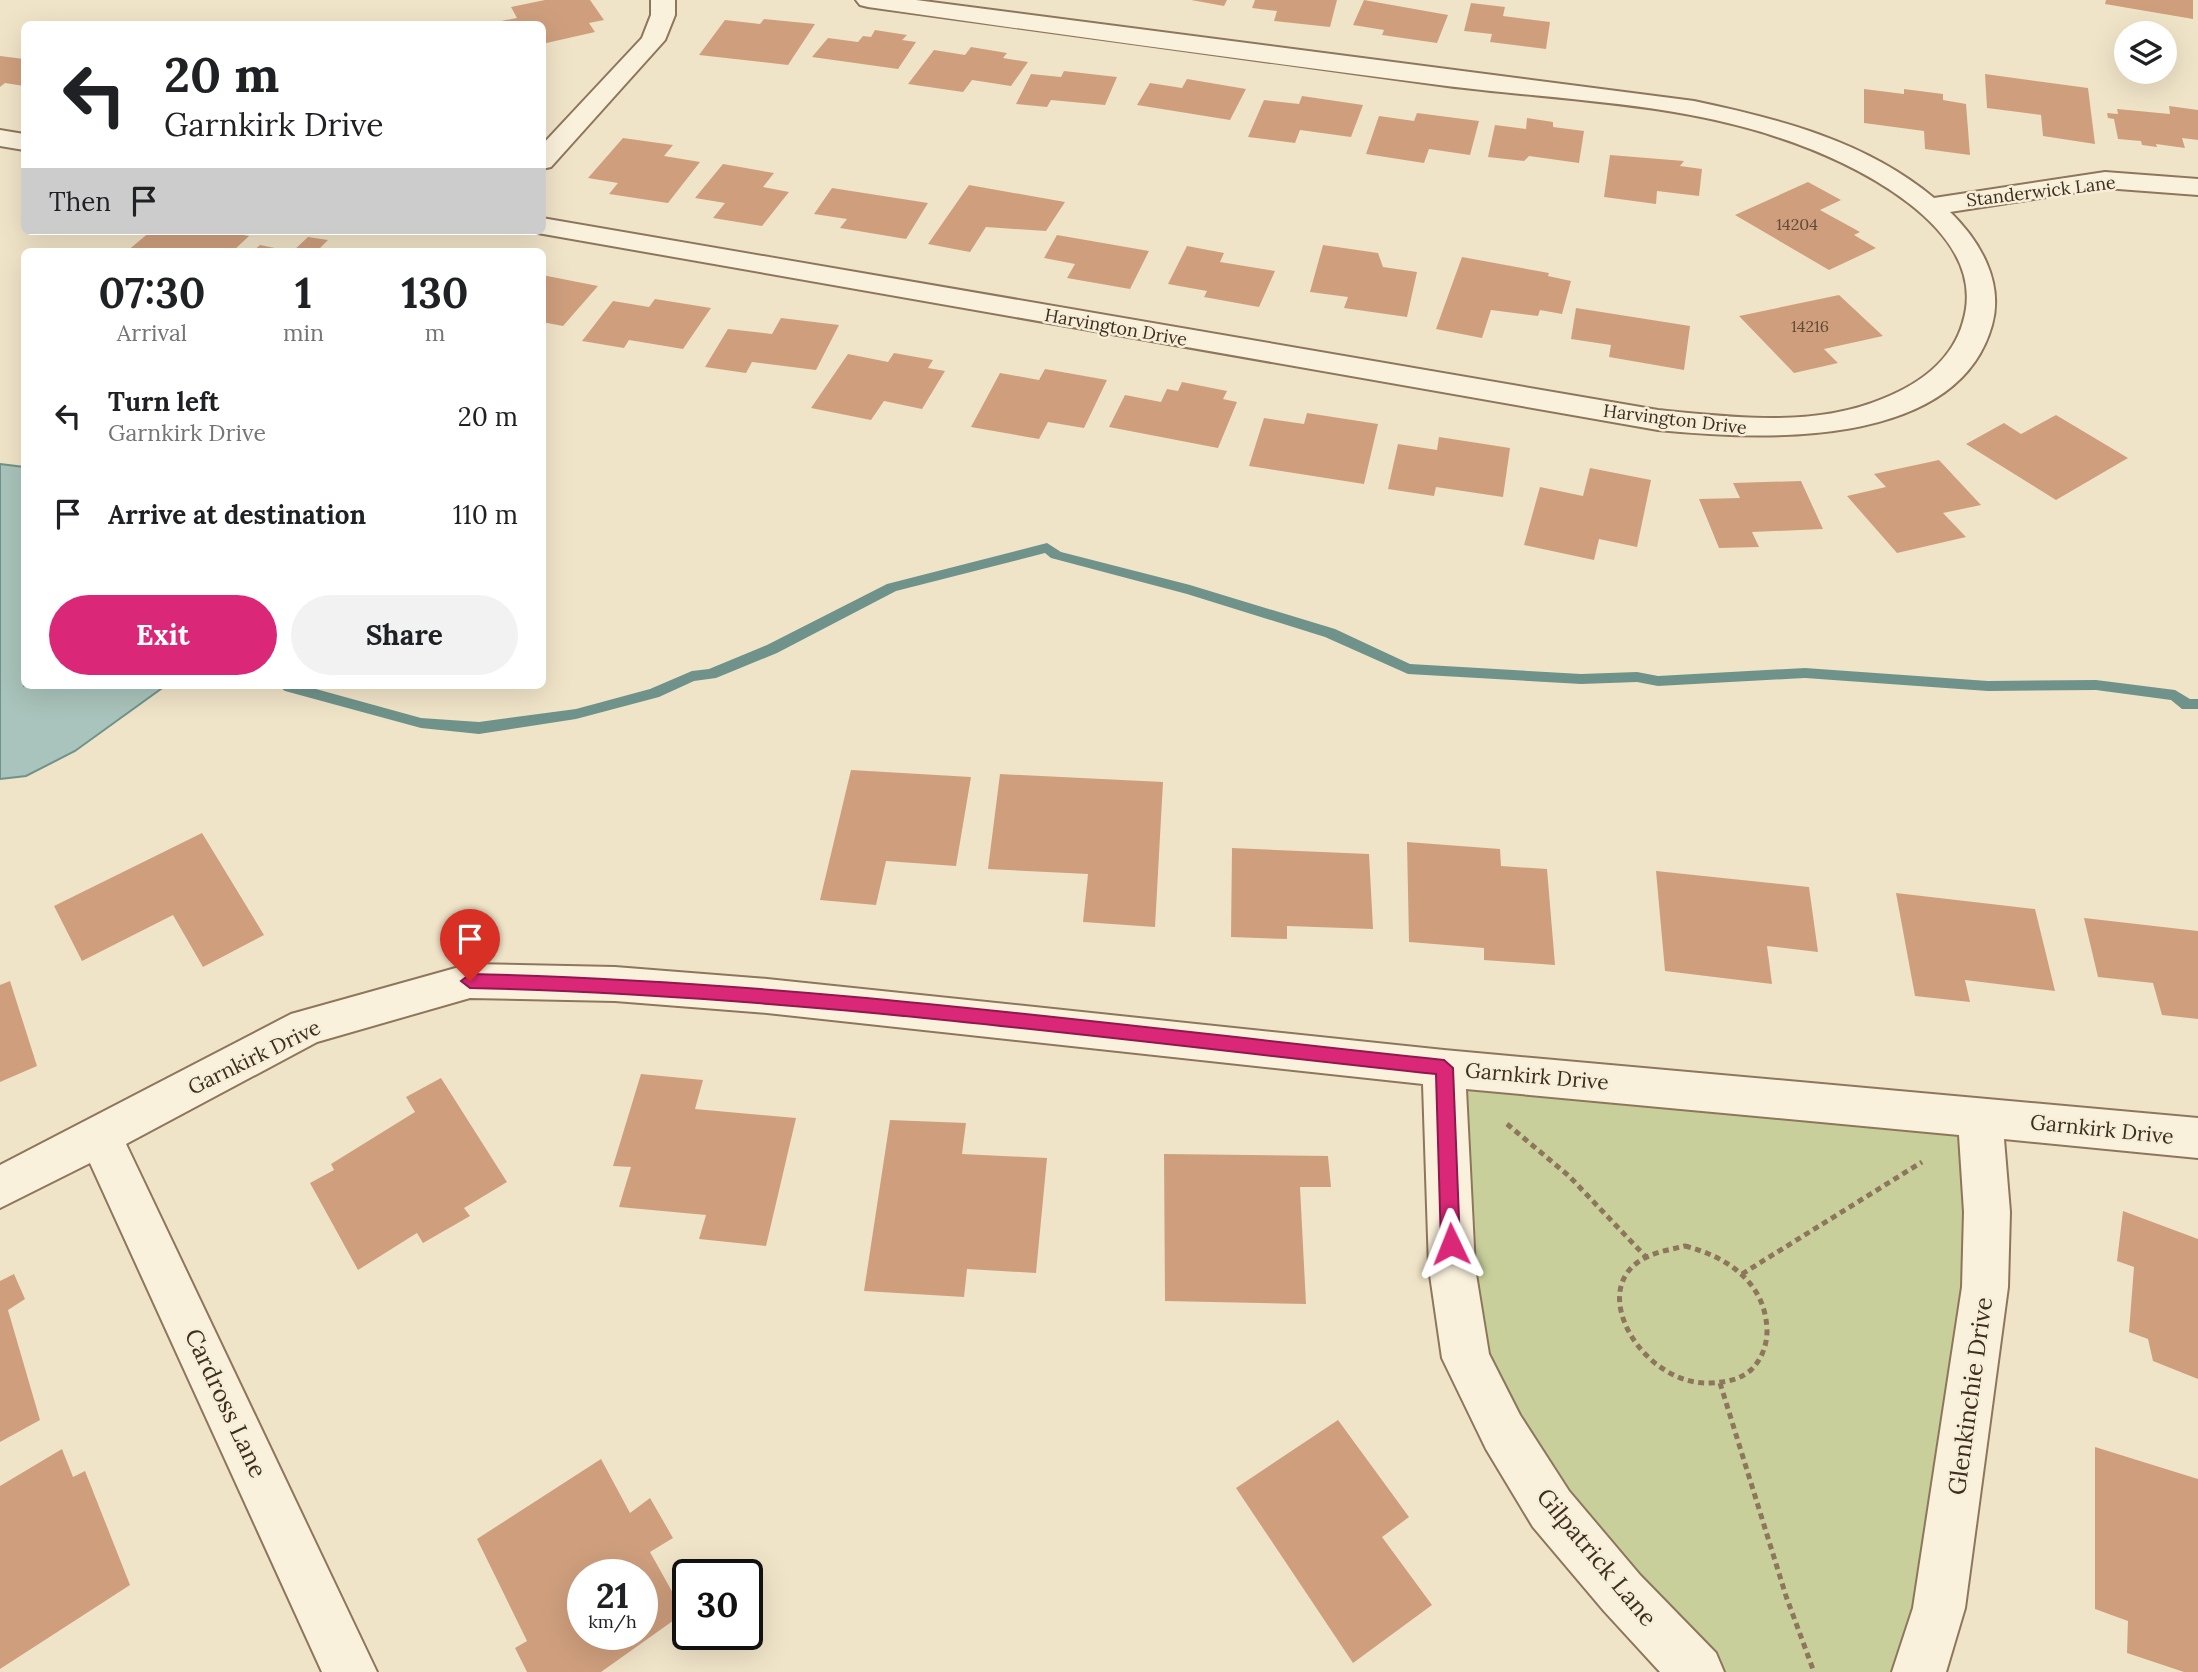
<!DOCTYPE html>
<html lang="en">
<head>
<meta charset="utf-8">
<style>
	body { margin:0; font-family:Lora,serif; background:#f2f2f2; color:#202124; height:100vh; display:flex; flex-direction:column; font-size:26px; white-space:nowrap }
	* { box-sizing:border-box; margin:0 }
	p { font-size:23px; color:#757577 }
	.icon { flex:none; width:38px; height:38px; fill:none; stroke:currentColor; stroke-width:2; stroke-linecap:round; stroke-linejoin:round }
	.map { position:relative; flex:1; overflow:hidden }
	.sheet { position:absolute; left:21px; top:248px; width:525px; height:441px; display:flex; flex-direction:column; background:#fff; border-radius:10px; box-shadow:0 7px 28px #0002 }
	.sheet>* { flex:none }
	.top-card { position:absolute; left:21px; top:21px; width:525px; height:214px; border-radius:10px; box-shadow:0 7px 28px #0002; background:#fff; color:#202124; overflow:hidden }
	.controls { position:absolute; left:2114px; top:21px; display:grid; gap:14px }
	.controls a { display:grid; place-items:center; width:63px; height:63px; border-radius:50%; background:#fff; box-shadow:0 7px 28px #0002; font-size:35px }
	.speed { position:absolute; left:567px; top:1559px; display:flex; gap:14px; font-size:35px; font-weight:700; text-align:center }
	.speed>* { display:grid; place-content:center; width:91px; height:91px; border-radius:50%; background:#fff; box-shadow:0 7px 28px #0002; line-height:1 }
	.speed small { font-size:18px; font-weight:400 }
	.speed .limit { border:4px solid #111; border-radius:10px; background:#fff; color:#111 }
	.pin { position:absolute; display:grid; place-items:center; width:60px; height:60px; color:#fff; margin:-72px -30px; border-radius:50% 50% 50% 0; rotate:-45deg; box-shadow:0 0 7px #0007 }
	.pin .icon { rotate:45deg }
	.me { position:absolute; width:77px; margin:-38px; rotate:358deg; stroke-linejoin:round; filter:drop-shadow(0 0 5px #0008) }
	.turn { display:flex; align-items:center; gap:24px; height:147px; padding:0 28px; font-size:32px }
	.turn .icon { width:91px; height:91px; stroke-width:2.5 }
	.turn b { display:block; font-size:49px; line-height:60px }
	.then { display:flex; align-items:center; height:66px; padding:0 28px; background:#0003; gap:14px; font-size:26px }
	.eta { display:flex; justify-content:space-evenly; align-items:center; height:119px; text-align:center }
	.eta b { font-size:42px; font-weight:800; line-height:49px }
	.button { display:flex; gap:14px; margin-top:auto; padding:14px 28px }
	.button a { flex:1; height:80px; border-radius:42px; background:#db2777; color:#fff; font-size:28px; font-weight:800; line-height:80px; text-align:center }
	.button a+a { background:#f2f2f2; color:#202124 }
	ul { padding:0; list-style:none }
	li { display:flex; align-items:center; gap:21px; height:98px; padding:0 28px }
	li div { flex:1 }
	li b { display:block; font-size:26px }
	li em { font-style:normal }
	.map>svg:first-child { display:block }
	.green { fill:#c9cf9b }
	.water { fill:#a9c4bc; stroke:#6f938a; stroke-width:2 }
	.lines { fill:none; stroke-linecap:round; stroke-linejoin:round }
	.stream { fill:#6f938a; fill-rule:evenodd }
	.building { fill:#cf9f7d; fill-rule:evenodd }
	.minor-casing { stroke:#8d765c; stroke-width:4 }
	.path { stroke:#8d765c; stroke-width:5; stroke-dasharray:6 4.5; stroke-linecap:butt }
	.minor { fill:#faf1dc; fill-rule:evenodd }
	.route { fill:#db2777; stroke:#8e194d; stroke-width:2 }
	.labels { text-anchor:middle; dominant-baseline:central; stroke-width:5; stroke-linejoin:round; paint-order:stroke }
	.far-number-label { font-size:16px; fill:#624a37 }
	.far-street-label { font-size:18px; fill:#3d2e20; stroke:#f7eed8 }
	.street-label { font-size:21px; fill:#3d2e20; stroke:#f7eed8 }
	.near-street-label { font-size:24px; fill:#3d2e20; stroke:#f7eed8 }
</style>
</head>
<body>
<div class="map">
<svg width="2198" height="1672" viewBox="0 0 2198 1672">
	<rect width="100%" height="100%" fill="#f0e4c8"/>
	<path class="green" d="M1449 1071 1976 1120 1983 1214 1912 1672H1706L1626 1589 1473 1358Z"/>
	<path class="water" d="M0 464 24 467V686H165L75 751 26 776 0 779Z"/>
	<g class="lines">
		<path class="stream" d="M1047 543 1061 552 1190 585 1335 629 1410 664 1581 674 1637 672 1658 676 1805 668 1988 681 2096 680 2175 690 2190 699H2198V709H2182L2171 700 2096 690 1988 691 1805 678 1658 686 1637 682 1581 684 1408 674 1325 637 1187 594 1051 558 1045 553 896 591 777 653 716 678 694 681 659 697 576 719 479 734 421 728 285 691 278 686H305L421 718 479 722 576 709 650 689 692 671 709 669 767 645 887 584Z"/>
	</g>
	<path class="building" d="M545 0H590L604 20 589 23 595 32 542 44V24L496 22 517 18 511 7Z
		M1191 0H1227L1224 6Z
		M1255 0H1337L1330 27 1274 21 1277 11 1252 8Z
		M1364 0 1448 15 1437 43 1382 35 1384 30 1353 25Z
		M2106 0H2193V19L2105 4Z
		M1471 3 1505 7 1503 16 1550 22 1546 49 1490 42 1492 34 1464 31Z
		M764 19 815 24 788 65 699 55 725 20 760 24Z
		M875 30 907 35 902 40 916 42 898 69 812 57 828 38 858 42 863 36 871 37Z
		M971 47 1007 53 1003 58 1028 62 1011 86 972 80 963 92 908 84 934 50 965 55Z
		M0 56 24 59V86L5 83 0 87Z
		M1064 71 1117 77 1105 105 1051 100 1047 107 1016 104 1031 74 1061 77Z
		M1985 74 2088 88 2095 144 2043 136 2041 115 1987 108Z
		M1187 79 1246 89 1230 120 1137 105 1150 83 1182 88Z
		M1864 89 1904 94V89L1943 94V100L1966 104 1970 155 1925 149 1924 131 1864 123Z
		M1302 96 1363 105 1351 137 1300 130 1295 143 1248 137 1264 100 1299 104Z
		M2169 106 2198 110V140L2182 138 2185 148 2156 144 2157 147 2142 145 2141 141 2118 139 2114 119 2108 118 2107 113 2118 114 2117 109 2170 114Z
		M1417 113 1479 121 1470 155 1429 149 1424 163 1366 154 1379 116 1414 121Z
		M1527 118 1553 122V127L1584 131 1579 163 1529 156 1524 161 1488 157 1495 125 1526 129Z
		M623 138 673 145 664 156 700 162 668 203 609 194 618 183 588 178Z
		M1610 155 1684 161 1680 166 1702 169 1699 196 1657 191 1656 204 1604 197Z
		M723 164 774 173 763 187 789 192 762 226 713 218 725 203 695 198Z
		M1808 182 1841 200 1820 210 1860 232 1854 235 1876 248 1829 270 1735 215Z
		M969 185 1065 202 1046 231 986 227 970 252 928 244Z
		M832 188 928 203 906 239 840 228 847 219 814 214Z
		M151 231 185 234 221 231 249 236 232 252H126Z
		M1057 235 1149 251 1130 289 1067 278 1075 264 1044 258Z
		M308 237 328 240 316 252H292Z
		M260 245 289 251V252H252Z
		M1323 245 1378 253 1383 267 1417 272 1407 317 1344 308 1348 297 1310 292Z
		M1187 246 1224 253 1220 262 1275 271 1259 307 1204 297 1207 291 1168 284Z
		M1462 257 1549 273 1548 276 1571 281 1562 314 1540 310 1538 316 1491 310 1482 338 1436 329Z
		M542 275 598 286 563 326 542 322Z
		M1839 295 1883 336 1824 349 1838 363 1794 373 1739 316Z
		M655 299 711 308 683 349 629 340 624 348 582 341 613 301 649 307Z
		M1576 308 1690 326 1684 370 1609 357 1611 345 1571 339Z
		M781 318 839 325 816 370 752 362 746 373 705 367 728 329 772 334Z
		M894 353 933 360 928 368 945 371 922 409 884 401 871 420 811 408 848 354 888 362Z
		M1045 369 1107 380 1084 428 1048 422 1039 439 971 427 1000 373 1039 380Z
		M1182 382 1227 391 1223 399 1237 402 1218 448 1109 427 1125 395 1161 402 1167 389 1178 391Z
		M1307 413 1378 424 1364 484 1249 466 1264 418 1304 424Z
		M2056 415 2128 458 2056 500 1966 444 2004 423 2021 434Z
		M1439 437 1510 448 1503 497 1436 487 1434 496 1388 489 1398 444 1437 450Z
		M1939 460 1981 505 1943 513 1966 537 1897 553 1847 496 1886 487 1874 474Z
		M1590 468 1651 480 1637 547 1599 539 1594 560 1524 545 1540 487 1583 496Z
		M1801 481 1823 529 1752 532 1759 547 1719 548 1699 499 1740 498 1733 483Z
		M851 770 971 777 956 866 886 861 876 905 820 900Z
		M1000 774 1163 782 1155 927 1083 922 1088 874 988 869Z
		M202 833 264 935 203 967 173 915 82 961 54 906Z
		M1407 842 1500 849 1501 866 1547 869 1555 965 1484 960V948L1409 942Z
		M1232 848 1369 854 1373 929 1287 926V939L1231 937Z
		M1656 871 1809 887 1818 952 1767 946 1772 984 1665 971Z
		M1896 893 2035 909 2055 991 1965 980 1970 1002 1915 996Z
		M2084 918 2198 931V1019L2162 1015 2153 983 2098 977Z
		M10 981 37 1066 0 1082V985Z
		M641 1074 703 1080 695 1109 796 1118 766 1246 699 1239 706 1215 619 1207 631 1167 613 1166Z
		M441 1078 507 1182 464 1208 470 1216 423 1243 417 1233 358 1270 310 1183 334 1170 331 1164 415 1112 406 1097Z
		M890 1120 966 1123 962 1154 1047 1158 1036 1273 967 1269 964 1297 864 1291Z
		M1164 1154 1328 1156 1331 1187H1300L1306 1304 1165 1301Z
		M2123 1211 2198 1239V1379L2153 1361 2148 1339 2129 1332 2134 1267 2117 1261Z
		M14 1274 25 1299 8 1310 40 1420 0 1442V1281Z
		M1338 1420 1409 1517 1382 1537 1432 1605 1353 1663 1236 1488Z
		M2095 1447 2198 1479V1672H2184L2127 1653 2128 1621 2095 1609Z
		M62 1449 73 1477 85 1471 130 1585 0 1669V1486Z
		M601 1459 630 1513 650 1498 673 1538 650 1552 684 1613 601 1672H527L515 1648 527 1641 477 1539ZM583 1575H642V1634H583Z"/>
	<g class="lines">
		<g class="minor-casing">
			<path id="minor" d="M651 0H675V15L665 40 551 167 542 169V145L642 38 651 15Z
				M856 0H916L1694 101C1779 119 1866 141 1934 198L2105 172 2198 179V195L2105 188 1950 212C1980 241 2004 282 1992 325 1957 451 1758 440 1658 430L532 232 542 231V218L1658 410C1731 417 1812 428 1882 399 1918 385 1952 361 1963 322 1992 227 1849 160 1777 137 1672 102 1557 100 1447 86 1254 61 1061 35 868 7L860 5Z
				M0 130 24 134V150L0 146Z
				M470 964 615 967 767 979 1444 1050 2198 1118V1158L2004 1139 2010 1212 2008 1287 1965 1608 1946 1672H1892L1913 1608 1962 1287 1964 1212 1959 1135 1466 1089 1475 1268 1489 1354 1520 1415 1569 1491 1640 1575 1716 1653 1724 1672H1660L1604 1611 1533 1527 1486 1449 1442 1358 1429 1268 1423 1084 767 1013 615 1001 470 998 317 1042 126 1144 377 1672H322L90 1163 0 1208V1165L291 1014Z"/>
		</g>
		<path class="path" d="M1507 1124 1569 1176 1645 1256
			M1685 1246C1728 1257 1766 1283 1767 1331 1767 1346 1761 1360 1751 1370 1739 1380 1727 1382 1711 1383 1643 1387 1581 1285 1649 1256 1660 1251 1673 1249 1685 1246Z
			M1742 1274 1922 1162
			M1720 1383 1786 1596 1814 1672"/>
		<use href="#minor" class="minor"/>
	</g>
	<path class="route" d="M470 974C796 981 1120 1026 1444 1060L1453 1068 1460 1244 1457 1250 1451 1253 1444 1250 1441 1244 1436 1074C1115 1040 793 995 470 988L461 981Z"/>
	<g class="labels">
		<g class="far-number-label">
			<text x="1797" y="224">14204</text>
			<text x="1810" y="326">14216</text>
		</g>
		<g class="far-street-label">
			<text transform="translate(2041 191) rotate(-7)">Standerwick Lane</text>
			<text transform="translate(1116 327) rotate(10)">Harvington Drive</text>
			<text transform="translate(1675 419) rotate(7)">Harvington Drive</text>
		</g>
		<g class="street-label">
			<text transform="translate(254 1057) rotate(-26)">Garnkirk Drive</text>
			<text transform="translate(1537 1076) rotate(5)">Garnkirk Drive</text>
			<text transform="translate(2102 1129) rotate(6)">Garnkirk Drive</text>
		</g>
		<g class="near-street-label">
			<text transform="translate(1970 1396) rotate(-82)">Glenkinchie Drive</text>
			<text transform="translate(226 1403) rotate(65)">Cardross Lane</text>
			<text transform="translate(1597 1557) rotate(50)">Gilpatrick Lane</text>
		</g>
	</g>
</svg>
<div class="controls">
<a><svg class="icon" aria-label="layers" viewBox="0 0 24 24"><path d="M12 4l9 5-9 5-9-5zM3 14l9 5 9-5"/></svg></a>
</div>
<div class="speed"><div>21<small>km/h</small></div><div class="limit">30</div></div>
<div class="pin" style="left:470px;top:981px;background:#d93025"><svg class="icon" aria-label="arrive" viewBox="0 0 24 24"><path d="M6 21V4h12l-3 4 3 4H6"/></svg></div>
<svg class="me" style="left:1451px;top:1244px" viewBox="-20 -20 40 40"><path d="M0-17L14 15 0 8-14 15z" fill="#db2777" stroke="#fff" stroke-width="4"/></svg>
<div class="top-card">
<div class="turn"><svg class="icon" aria-label="left" viewBox="0 0 24 24"><path d="M17 20v-9H6M10 6l-5 5 5 5"/></svg><div><b>20 m</b>Garnkirk Drive</div></div>
<div class="then">Then<svg class="icon" aria-label="arrive" viewBox="0 0 24 24"><path d="M6 21V4h12l-3 4 3 4H6"/></svg></div>
</div>
<section class="sheet">
<div class="eta">
<div><b>07:30</b><p>Arrival</p></div>
<div><b>1</b><p>min</p></div>
<div><b>130</b><p>m</p></div>
</div>
<ul>
<li><svg class="icon" aria-label="left" viewBox="0 0 24 24"><path d="M17 20v-9H6M10 6l-5 5 5 5"/></svg><div><b>Turn left</b><p>Garnkirk Drive</p></div><em>20 m</em></li>
<li><svg class="icon" aria-label="arrive" viewBox="0 0 24 24"><path d="M6 21V4h12l-3 4 3 4H6"/></svg><div><b>Arrive at destination</b></div><em>110 m</em></li>
</ul>
<div class="button"><a>Exit</a><a>Share</a></div>
</section>
</div>
</body>
</html>
